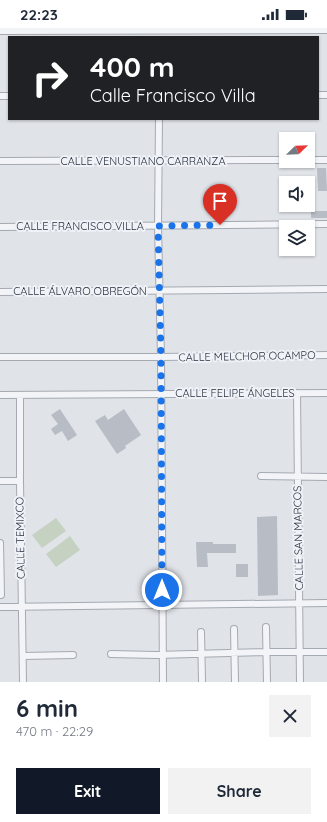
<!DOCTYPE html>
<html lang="en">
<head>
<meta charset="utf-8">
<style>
	body { margin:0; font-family:Quicksand,sans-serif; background:#f2f2f3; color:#1f2937; height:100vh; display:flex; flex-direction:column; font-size:15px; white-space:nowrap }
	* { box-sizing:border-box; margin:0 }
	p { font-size:13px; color:#747a83 }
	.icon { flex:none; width:22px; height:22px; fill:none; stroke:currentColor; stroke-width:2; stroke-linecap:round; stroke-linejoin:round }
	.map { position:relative; height:654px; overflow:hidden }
	.details { display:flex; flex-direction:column; background:#fff; flex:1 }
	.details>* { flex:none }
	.guide { position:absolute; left:8px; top:8px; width:311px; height:84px; border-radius:0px; box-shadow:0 1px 3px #0004; background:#202124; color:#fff; overflow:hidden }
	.needle { width:26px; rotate:67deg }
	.buttons { position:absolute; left:279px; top:104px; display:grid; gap:8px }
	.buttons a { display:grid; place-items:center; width:36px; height:36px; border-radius:0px; background:#fff; box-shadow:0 1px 3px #0004; font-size:20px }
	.pin { position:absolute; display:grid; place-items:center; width:34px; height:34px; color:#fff; margin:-41px -17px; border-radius:50% 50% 50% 0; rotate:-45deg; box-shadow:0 0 4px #0007 }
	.pin .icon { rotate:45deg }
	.me { position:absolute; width:44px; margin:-22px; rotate:0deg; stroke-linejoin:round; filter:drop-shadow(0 0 3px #0008) }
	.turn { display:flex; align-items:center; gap:14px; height:84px; padding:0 16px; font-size:18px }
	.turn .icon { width:52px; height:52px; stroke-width:2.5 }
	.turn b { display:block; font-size:28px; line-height:34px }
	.round { display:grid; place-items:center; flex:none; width:42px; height:42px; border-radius:0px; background:#f2f2f3 }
	.head { display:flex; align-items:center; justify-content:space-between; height:68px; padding:0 16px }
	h1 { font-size:24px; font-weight:700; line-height:30px }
	.action { display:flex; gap:8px; margin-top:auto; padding:8px 16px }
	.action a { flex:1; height:46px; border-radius:0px; background:#111827; color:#fff; font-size:16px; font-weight:700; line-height:46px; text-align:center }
	.action a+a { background:#f2f2f3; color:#1f2937 }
	.status { display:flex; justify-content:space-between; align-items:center; height:28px; padding:0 20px; background:#fff; direction:ltr }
	.status svg { height:11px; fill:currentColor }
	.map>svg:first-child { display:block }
	.green { fill:#c5d2c1 }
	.building { fill:#b7bcc5 }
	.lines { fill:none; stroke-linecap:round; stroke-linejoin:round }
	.minor-casing { stroke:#a5aab2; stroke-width:8 }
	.minor { stroke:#f2f4f7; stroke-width:6 }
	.route { stroke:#1a73e8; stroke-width:7; stroke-dasharray:0 12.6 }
	.labels { text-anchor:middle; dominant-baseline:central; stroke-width:4; stroke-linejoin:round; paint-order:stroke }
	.street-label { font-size:11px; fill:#29313f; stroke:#eff2f6 }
</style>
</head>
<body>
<div class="status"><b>22:23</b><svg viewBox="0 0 49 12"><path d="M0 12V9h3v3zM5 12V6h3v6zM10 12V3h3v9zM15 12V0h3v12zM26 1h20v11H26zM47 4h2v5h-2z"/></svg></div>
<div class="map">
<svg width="327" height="654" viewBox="0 0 327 654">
	<rect width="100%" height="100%" fill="#e0e3e8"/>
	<path class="green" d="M56 490 66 503 42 520 32 507Z
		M70 508 80 522 56 539 46 526Z"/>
	<path class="building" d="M317 140H326L327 163H318Z
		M311 183H327V190H311Z
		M60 381 77 407 68 413 62 403 55 407 51 401 58 396 51 387Z
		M124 381 141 407 125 418 126 420 117 426 95 393 105 387 108 392Z
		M277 488 278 567 258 568 257 489Z
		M196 514H213V516H236V525H207L208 539H197Z
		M236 536H248V549H236Z"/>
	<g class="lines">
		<g class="minor-casing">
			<path id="minor" d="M0 3 327 2
				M318 67H327
				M0 68H9
				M159 91 158 198 161 329 163 654
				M308 132H327
				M0 133 286 132
				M0 199 327 196
				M0 264 327 261
				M0 329H161L327 327
				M297 365 300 654
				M0 367 327 365
				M20 367V453L23 654
				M261 448 327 449
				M0 453H20
				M0 515 1 567
				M0 579 327 575
				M266 599 267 654
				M234 601 235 654
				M201 604 202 653
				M111 626 156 627 266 624H327
				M23 628 73 627"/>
		</g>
		<use href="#minor" class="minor"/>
	</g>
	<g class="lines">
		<path class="route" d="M162 562 161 329 158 198 220 197"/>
	</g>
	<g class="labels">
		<g class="street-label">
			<text x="143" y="133">CALLE VENUSTIANO CARRANZA</text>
			<text x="80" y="198">CALLE FRANCISCO VILLA</text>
			<text x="80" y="263">CALLE ÁLVARO OBREGÓN</text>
			<text transform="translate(247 328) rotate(-1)">CALLE MELCHOR OCAMPO</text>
			<text x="235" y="365">CALLE FELIPE ÁNGELES</text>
			<text transform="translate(20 510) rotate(-91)">CALLE TEMIXCO</text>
			<text transform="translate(298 510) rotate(-91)">CALLE SAN MARCOS</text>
		</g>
	</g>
</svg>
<div class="buttons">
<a><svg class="needle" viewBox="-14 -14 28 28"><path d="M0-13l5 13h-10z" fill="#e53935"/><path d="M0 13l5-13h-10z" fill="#747a83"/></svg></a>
<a><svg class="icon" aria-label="sound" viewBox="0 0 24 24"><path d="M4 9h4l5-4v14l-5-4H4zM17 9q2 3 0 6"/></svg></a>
<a><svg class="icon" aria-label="layers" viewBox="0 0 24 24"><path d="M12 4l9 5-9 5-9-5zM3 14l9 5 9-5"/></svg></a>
</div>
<div class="pin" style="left:220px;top:197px;background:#d93025"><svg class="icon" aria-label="arrive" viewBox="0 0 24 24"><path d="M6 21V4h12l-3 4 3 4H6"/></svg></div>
<svg class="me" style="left:162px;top:562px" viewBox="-20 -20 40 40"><circle r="17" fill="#1a73e8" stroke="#fff" stroke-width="3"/><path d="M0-11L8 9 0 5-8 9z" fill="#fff"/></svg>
<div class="guide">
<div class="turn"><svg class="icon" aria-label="right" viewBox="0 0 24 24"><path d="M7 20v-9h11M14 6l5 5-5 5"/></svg><div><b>400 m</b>Calle Francisco Villa</div></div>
</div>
</div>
<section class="details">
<div class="head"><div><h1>6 min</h1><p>470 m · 22:29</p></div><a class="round"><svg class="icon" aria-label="close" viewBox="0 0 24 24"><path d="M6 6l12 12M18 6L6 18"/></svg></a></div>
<div class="action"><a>Exit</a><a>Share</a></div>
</section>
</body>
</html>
